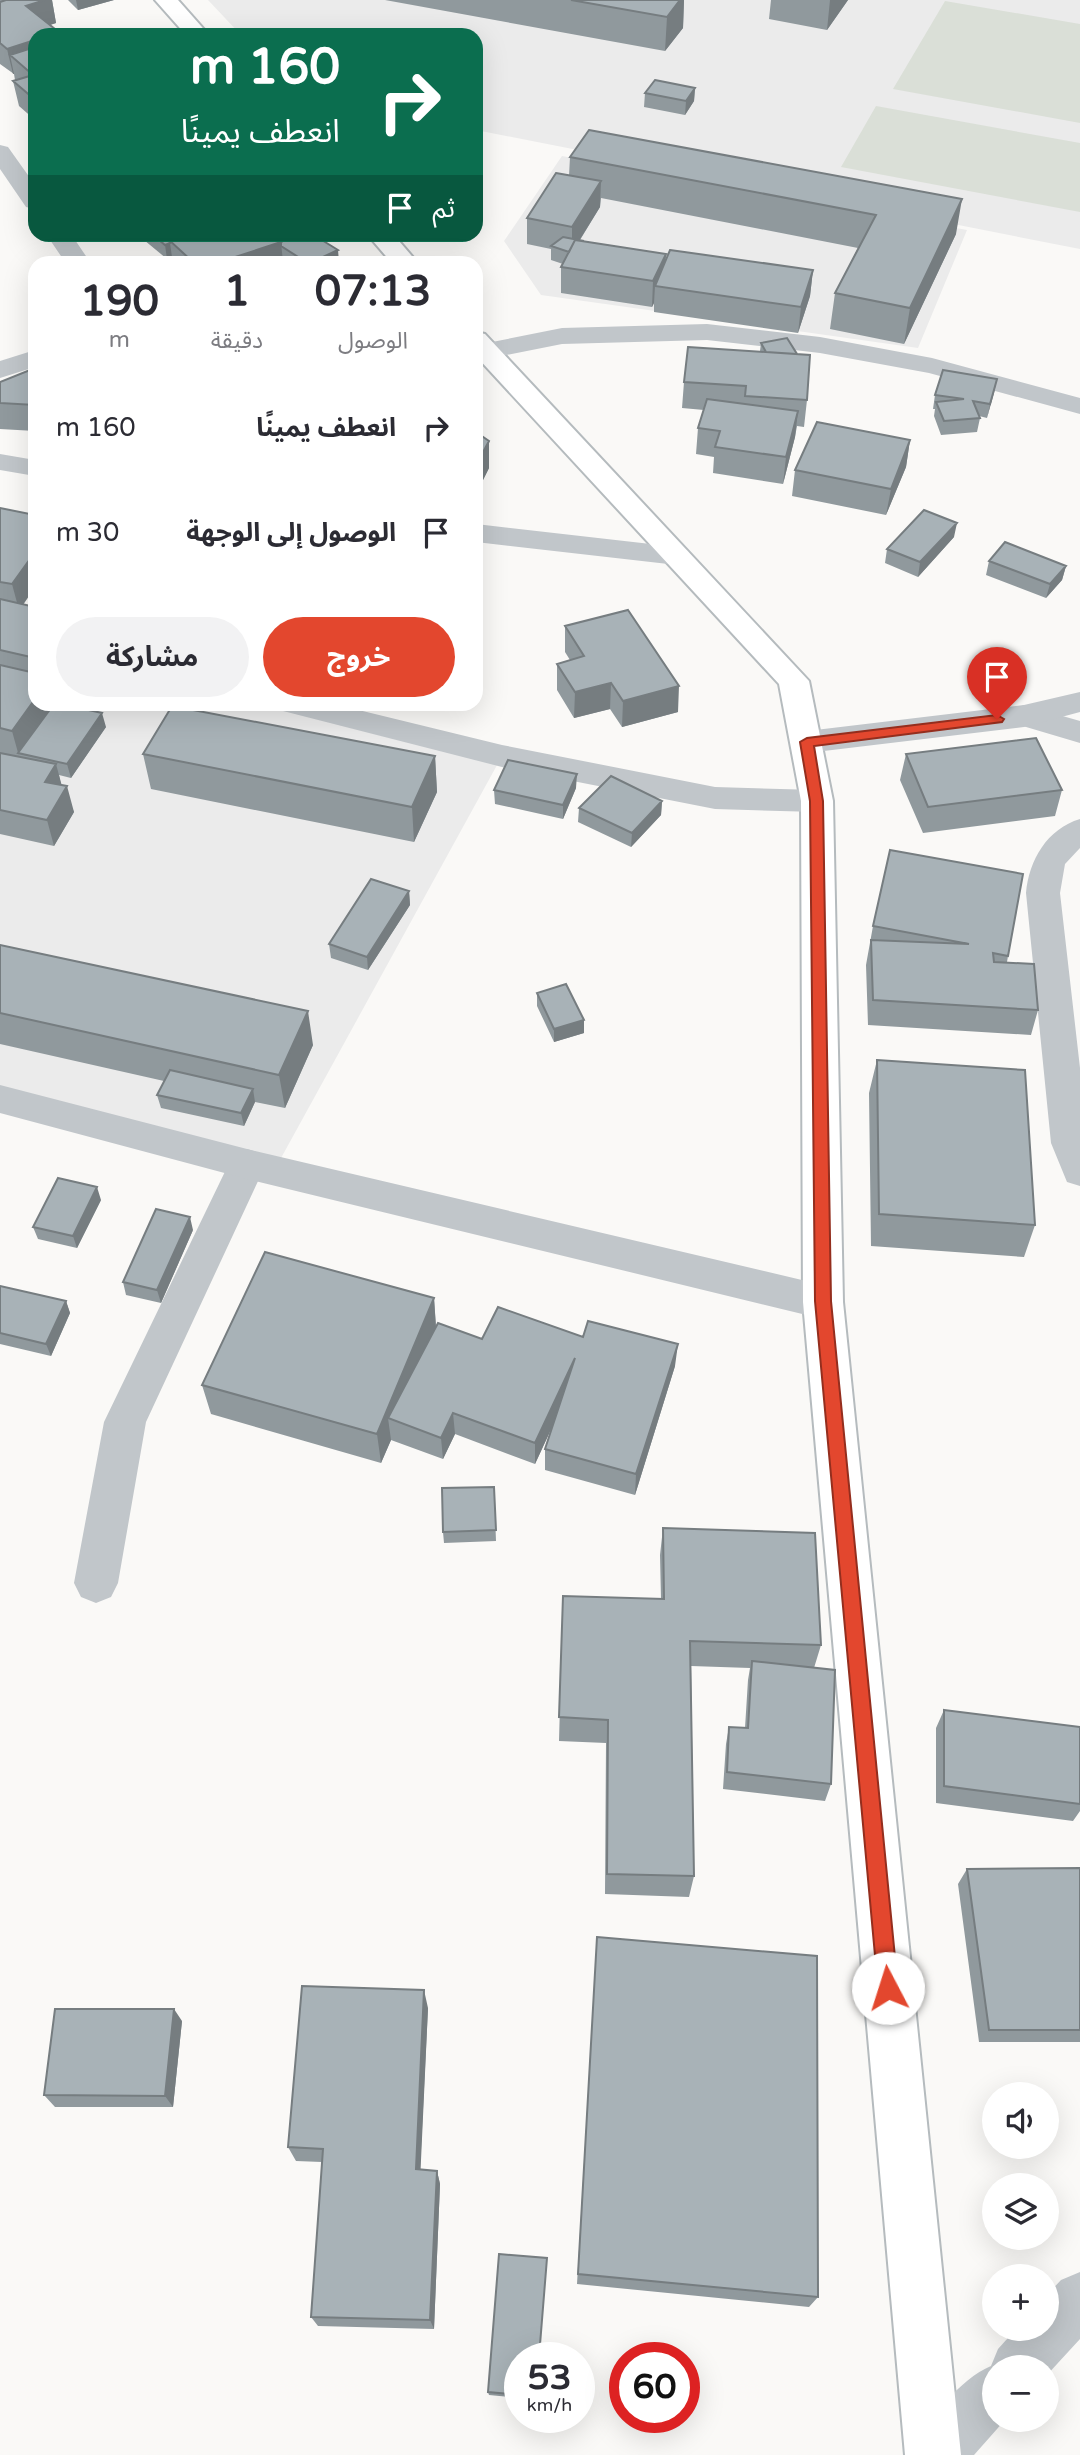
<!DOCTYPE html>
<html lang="ar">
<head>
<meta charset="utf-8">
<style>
	body { margin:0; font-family:"Varela Round","Noto Sans Arabic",sans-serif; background:#f2f2f3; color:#2b2b33; direction:rtl; height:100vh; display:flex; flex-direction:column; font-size:26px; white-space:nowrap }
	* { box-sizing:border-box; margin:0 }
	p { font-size:23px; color:#7c7c81 }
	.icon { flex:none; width:38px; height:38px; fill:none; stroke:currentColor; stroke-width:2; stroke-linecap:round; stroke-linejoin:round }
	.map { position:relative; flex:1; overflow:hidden; direction:ltr }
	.side { position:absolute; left:28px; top:256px; width:455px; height:455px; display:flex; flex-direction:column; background:#fff; border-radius:21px; box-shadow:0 7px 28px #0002; direction:rtl }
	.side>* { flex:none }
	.guide { position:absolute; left:28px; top:28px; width:455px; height:214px; border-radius:21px; box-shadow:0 7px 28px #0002; direction:rtl; background:#0b6e4f; color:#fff; overflow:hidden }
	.tools { position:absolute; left:982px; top:2082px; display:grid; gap:14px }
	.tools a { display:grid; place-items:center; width:77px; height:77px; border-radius:50%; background:#fff; box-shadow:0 7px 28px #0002; font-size:35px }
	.speed { position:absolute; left:504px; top:2342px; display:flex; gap:14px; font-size:35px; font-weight:700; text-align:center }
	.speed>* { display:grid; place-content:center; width:91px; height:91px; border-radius:50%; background:#fff; box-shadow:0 7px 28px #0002; line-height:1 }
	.speed small { font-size:18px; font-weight:400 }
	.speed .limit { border:10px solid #d22; background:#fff; color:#111 }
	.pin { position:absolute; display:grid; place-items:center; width:60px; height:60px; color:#fff; margin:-72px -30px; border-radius:50% 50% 50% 0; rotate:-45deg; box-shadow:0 0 7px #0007 }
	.pin .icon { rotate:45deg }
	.me { position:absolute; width:77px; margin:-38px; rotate:355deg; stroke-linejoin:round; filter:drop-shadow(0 0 5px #0008) }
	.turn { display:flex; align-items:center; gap:24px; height:147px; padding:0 28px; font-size:32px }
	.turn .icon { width:91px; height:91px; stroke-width:2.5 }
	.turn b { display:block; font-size:49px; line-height:60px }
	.then { display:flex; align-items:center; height:66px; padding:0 28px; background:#0003; gap:14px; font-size:26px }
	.eta { display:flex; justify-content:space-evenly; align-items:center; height:119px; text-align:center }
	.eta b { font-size:42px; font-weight:700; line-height:49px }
	.primary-button { display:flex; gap:14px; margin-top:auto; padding:14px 28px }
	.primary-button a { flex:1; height:80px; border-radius:42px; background:#e3472e; color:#fff; font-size:28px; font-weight:700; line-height:80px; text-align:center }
	.primary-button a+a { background:#f2f2f3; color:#2b2b33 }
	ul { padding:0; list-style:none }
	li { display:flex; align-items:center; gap:21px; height:105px; padding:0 28px }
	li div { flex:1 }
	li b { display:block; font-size:26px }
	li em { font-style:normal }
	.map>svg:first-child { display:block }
	.built { fill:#ebebeb }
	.green { fill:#dadfd7 }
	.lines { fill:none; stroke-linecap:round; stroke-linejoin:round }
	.primary-casing { stroke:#b5bbbe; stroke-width:4 }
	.minor { fill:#c1c6ca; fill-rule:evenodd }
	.tertiary { fill:#c1c6ca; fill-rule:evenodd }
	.primary { fill:#fff; fill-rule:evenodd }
	.wall { fill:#90999d }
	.shaded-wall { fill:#767d80 }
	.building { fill:#a8b2b7; stroke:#767d80; stroke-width:2 }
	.route { fill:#e3472e; stroke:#942e1e; stroke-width:2 }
</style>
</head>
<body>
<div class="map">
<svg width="1080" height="2455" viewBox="0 0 1080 2455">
	<rect width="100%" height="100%" fill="#faf9f7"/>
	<path class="built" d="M208 0H1080V249L476 130V35H241Z
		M562 156 967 230 918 348 541 295 504 241Z
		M0 614 35 704H294L502 756 275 1169 0 1099Z"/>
	<path class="green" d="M945 1 1080 24V123L893 89Z
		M876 106 1080 143V212L841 167Z"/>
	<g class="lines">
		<g class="primary-casing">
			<path id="primary" d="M155 0H178L209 35H186Z
				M367 234H393L417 262H391Z
				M476 332 485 334 809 681 833 801 843 1302 961 2455H905L803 1302 801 801 779 684 476 356Z"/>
		</g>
		<path class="minor" d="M0 145 8 147 35 185V209L26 207 0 169Z
			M46 234H71L90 262H65Z
			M707 324 820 337 932 358 1080 398V414L929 373 820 353 707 340 562 344 486 359 476 356 477 345 562 328Z
			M35 350V367L0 378V361Z
			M0 454 35 460V476L0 470Z
			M476 524 677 547 687 550 692 556 687 562 677 565 476 542Z
			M278 704H334L502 745 715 787 817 790 829 793 833 801 829 809 817 812 715 809 502 767 283 711Z
			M1024 705 1080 721V743L1013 723 1008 716 1013 709Z
			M1080 819V848L1065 864 1060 893 1080 1068V1186L1067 1182 1051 1143 1026 893C1029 860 1047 829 1080 819Z
			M247 1149 260 1153 266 1164 146 1422 118 1583 111 1597 96 1603 81 1597 74 1583 104 1422 234 1153Z
			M1080 2272V2339L1046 2376V2368H994V2420H1005L974 2455H909C922 2425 961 2378 991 2366L998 2349 1016 2329H1046V2296L1061 2280Z"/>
		<path class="tertiary" d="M1080 692V712L1024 727 807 753 796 750 791 742 796 734 807 731 1024 705Z
			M0 1085 247 1149 823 1285 837 1290 843 1302 837 1314 823 1319 247 1179 0 1113Z"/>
		<use href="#primary" class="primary"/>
	</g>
	<path class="wall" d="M0 0H52L56 23 50 25 60 33V35H35V120L19 106 13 81 15 80 14 74 0 64Z
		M68 0H114L78 10Z
		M385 0H684L683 28 665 51Z
		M771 0H848L827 30 769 19Z
		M695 88 694 101 685 115 644 107 645 93Z
		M589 130 956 234 904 344 830 329 835 293 858 248 601 198 600 207 580 240 666 260 813 270 810 296 798 333 654 312V303L652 307 561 293V267L563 264 551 260V249L527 244V218L569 176 570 157Z
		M143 234H312L339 262H286L283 260V262H173L172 257 167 259 144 240Z
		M761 343 807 400 804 427 797 426 795 437 783 484 713 473 714 457 696 454 698 428 704 410 682 408 684 382 760 351Z
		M35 368V431L0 429V382Z
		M997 379 987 418 979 416 980 418 977 432 941 435 934 416 935 409H933L935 395Z
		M476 432 489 441V468L482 482H476Z
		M910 440 906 467 886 515 792 496 795 470Z
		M0 508 35 515V587L23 605 35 607V704L106 727 71 778 59 775 61 785 74 812 54 846 0 834Z
		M954 537 918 577 885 563 887 549Z
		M989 561 1066 566 1062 580 1046 598 986 575Z
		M565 626 678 712 622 727 610 709 574 718 557 690V664L570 660 565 652Z
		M84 704H123L118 711Z
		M143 754 435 756 437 792 414 842 151 789Z
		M906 754 1062 790 1055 816 923 833 900 780Z
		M576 788 563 819 495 804 494 790Z
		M662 801 661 815 631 847 578 822 579 808Z
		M890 850 1008 956 1007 962 1038 1010 1031 1035 868 1025 866 965 873 926Z
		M409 891 410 905 368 970 331 958 329 944Z
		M0 945 313 1045 285 1108 255 1102 244 1126 161 1108 157 1095 164 1081 0 1044Z
		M537 993 584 1033 554 1042 537 1006Z
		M877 1060 1035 1225 1024 1257 871 1246 869 1093Z
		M101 1200 77 1248 38 1239 33 1227Z
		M193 1230 161 1303 126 1295 123 1282Z
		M0 1286 66 1301 70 1313 51 1356 0 1344Z
		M434 1298 436 1326 482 1339 583 1337 675 1366 635 1495 545 1470V1449L551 1429 535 1464 455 1434 443 1459 391 1440 381 1463 211 1414 202 1385Z
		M494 1487 496 1541 444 1543 443 1532Z
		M663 1528 821 1645 814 1668 831 1784 825 1801 723 1789 726 1744 729 1727 745 1728 748 1680 750 1668 691 1666 694 1876 689 1897 605 1894 606 1743 559 1741 563 1596 661 1599 660 1555Z
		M944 1710 1080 1727V1811L1073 1821 936 1803V1728Z
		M1080 1868V2042H979L958 1884 967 1869Z
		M597 1937 818 2297 809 2307 577 2284Z
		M428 2008 420 2170 437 2171 440 2184 434 2329 318 2326 311 2317 322 2162 296 2161 288 2147Z
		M182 2021 173 2107H55L44 2095Z
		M520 2357V2398L489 2395 488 2392Z"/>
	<path class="shaded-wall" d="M45 0H52L56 23 31 31 26 6Z
		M76 0H114L78 10Z
		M680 0H684L683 28 665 51 667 17Z
		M830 0H848L827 30Z
		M35 40V67L10 55 14 74H13L7 49Z
		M695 88 694 101 685 115 686 101Z
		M601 181 600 207 574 249 572 251V227Z
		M962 199 956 234 904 344 910 308Z
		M281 242 283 262H220Z
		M170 243 172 257 167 259 165 245Z
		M338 250 339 262H312Z
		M666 254 665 280 655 286 654 303 652 307 653 281Z
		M813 270 810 296 798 333 801 307Z
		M997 379 994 393 987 418 990 404Z
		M798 411 795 437 783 484 786 457Z
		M910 440 906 467 886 515 891 489Z
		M489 441V468L482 482 481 456Z
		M957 523 954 537 918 577 920 562Z
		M35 552V587L19 610 12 584Z
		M1066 566 1062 580 1046 598 1050 584Z
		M611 683 610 709 574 718 575 692Z
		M679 686 678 712 622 727 623 701Z
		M35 699V704H58L18 753 22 767 12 731Z
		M116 704H123L118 711Z
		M102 713 106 727 71 778 67 764Z
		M435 756 437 792 414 842 412 807Z
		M56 764 63 790 45 782Z
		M577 774 576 788 563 819V805Z
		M67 786 74 812 54 846 47 820Z
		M662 801 661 815 631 847 632 833Z
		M409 891 410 905 368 970 367 957Z
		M308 1011 313 1045 285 1108 279 1075Z
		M584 1020V1033L554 1042V1029Z
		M253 1089 255 1102 244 1126 241 1113Z
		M97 1187 101 1200 77 1248 73 1236Z
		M190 1217 193 1230 161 1303 157 1290Z
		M434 1298 436 1329 388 1418 391 1440 381 1463 377 1434Z
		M66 1301 70 1313 51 1356 46 1344Z
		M678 1344 675 1366 635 1495 636 1474Z
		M575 1358 574 1380 535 1464V1443Z
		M453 1413 455 1434 443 1459 441 1438Z
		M424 1990 428 2008 420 2182 416 2169Z
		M174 2009 182 2021 173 2107 165 2096Z
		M437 2171 440 2184 434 2329 430 2320Z"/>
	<path class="building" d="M6 0H45L26 6 60 33 52 35H35V40L7 49 0 43V2Z
		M571 0H680L667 17Z
		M35 47V97L33 98 13 81 33 75 10 55Z
		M655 80 695 88 686 101 645 93Z
		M589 130 962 199 910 308 835 293 876 215 570 157Z
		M556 173 601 181 572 227 527 218Z
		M152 234H186L169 240 170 243 165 245Z
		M186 234H272L281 242 220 262H193L169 240Z
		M272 234H312L338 250 312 262H306L281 246V242Z
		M563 237 584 241 575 240 569 252 551 246Z
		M575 240 666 254 653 281 561 267Z
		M670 250 813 270 801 307 655 286Z
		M787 338 797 354 766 352 761 343Z
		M688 347 810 355 807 400 745 396 746 386 684 382Z
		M35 368V405L0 403V382Z
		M943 370 997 379 990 404 973 401 980 418 944 421 936 402 964 399 935 395Z
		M707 399 798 411 786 457 715 447 720 431 698 428Z
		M817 422 910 440 891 489 795 470Z
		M476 432 489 441 481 456 476 455Z
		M0 508 35 515V552L12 584 0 582Z
		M924 510 957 523 920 562 887 549Z
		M1005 542 1066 566 1050 584 989 561Z
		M0 599 35 607V658L0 650Z
		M628 610 679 686 623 701 611 683 575 692 557 664 584 656 565 626Z
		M0 665 35 673V699L12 731 0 728Z
		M54 704H62L102 713 67 764 18 753Z
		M172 706 435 756 412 807 143 754Z
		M1036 738 1062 790 928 807 906 754Z
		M0 753 56 764 45 782 67 786 47 820 0 810Z
		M508 760 577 774 563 805 494 790Z
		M611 776 662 801 632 833 579 808Z
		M890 850 1023 874 1008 956 993 953 994 962 1034 964 1038 1010 873 1000 871 940 969 944 873 926Z
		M371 879 409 891 367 957 329 944Z
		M0 945 308 1011 279 1075 0 1013Z
		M566 984 584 1020 554 1029 537 993Z
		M877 1060 1025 1070 1035 1225 879 1214Z
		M170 1070 253 1089 241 1113 157 1095Z
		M58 1178 97 1187 73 1236 33 1227Z
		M156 1209 190 1217 157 1290 123 1282Z
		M265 1252 434 1298 377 1434 202 1385Z
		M0 1286 66 1301 46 1344 0 1333Z
		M498 1307 583 1337 588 1321 678 1344 636 1474 545 1449 575 1358 535 1443 453 1413 441 1438 388 1418 438 1323 482 1339Z
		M494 1487 496 1530 443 1532 442 1488Z
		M663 1528 815 1533 821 1645 690 1641 694 1876 607 1874 608 1720 559 1717 563 1596 664 1599Z
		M752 1661 835 1670 831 1784 727 1772 729 1727 748 1728Z
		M944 1710 1080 1727V1804L944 1786Z
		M1080 1868V2030H989L967 1869Z
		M597 1937 817 1956 818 2297 578 2274Z
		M302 1986 424 1990 416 2169 437 2171 430 2320 311 2317 323 2149 288 2147Z
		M55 2009H174L165 2096 44 2095Z
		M499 2254 547 2258 539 2357H520V2395L488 2392Z"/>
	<path class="route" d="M997 715 1004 719 1002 722 814 746 823 801 831 1301 898 1988 895 1995 888 1998 881 1995 878 1988 815 1301 810 801 800 742 807 738Z"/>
</svg>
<div class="tools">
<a><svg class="icon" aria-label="sound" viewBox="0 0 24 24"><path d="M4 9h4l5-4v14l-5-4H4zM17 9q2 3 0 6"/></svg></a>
<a><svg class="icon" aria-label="layers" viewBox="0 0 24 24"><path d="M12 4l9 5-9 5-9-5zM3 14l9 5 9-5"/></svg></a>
<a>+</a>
<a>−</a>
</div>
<div class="speed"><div>53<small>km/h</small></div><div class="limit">60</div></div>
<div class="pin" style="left:997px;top:719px;background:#d93025"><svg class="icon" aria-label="arrive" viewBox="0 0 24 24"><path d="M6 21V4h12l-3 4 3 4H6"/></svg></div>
<svg class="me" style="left:888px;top:1988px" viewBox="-20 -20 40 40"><circle r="19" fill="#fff"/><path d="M0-13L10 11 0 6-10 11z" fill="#e3472e"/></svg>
<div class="guide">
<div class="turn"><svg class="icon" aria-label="right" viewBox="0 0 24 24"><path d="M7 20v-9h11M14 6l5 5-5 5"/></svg><div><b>160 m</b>انعطف يمينًا</div></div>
<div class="then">ثم<svg class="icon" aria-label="arrive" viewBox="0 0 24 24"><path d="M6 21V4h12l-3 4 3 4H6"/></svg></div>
</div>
<section class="side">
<div class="eta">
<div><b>07:13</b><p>الوصول</p></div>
<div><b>1</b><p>دقيقة</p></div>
<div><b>190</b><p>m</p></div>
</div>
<ul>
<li><svg class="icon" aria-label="right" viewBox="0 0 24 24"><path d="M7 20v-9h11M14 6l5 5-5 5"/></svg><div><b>انعطف يمينًا</b></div><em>160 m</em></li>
<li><svg class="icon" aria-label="arrive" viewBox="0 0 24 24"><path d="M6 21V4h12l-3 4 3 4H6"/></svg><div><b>الوصول إلى الوجهة</b></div><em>30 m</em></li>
</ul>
<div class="primary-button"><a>خروج</a><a>مشاركة</a></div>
</section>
</div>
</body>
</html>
